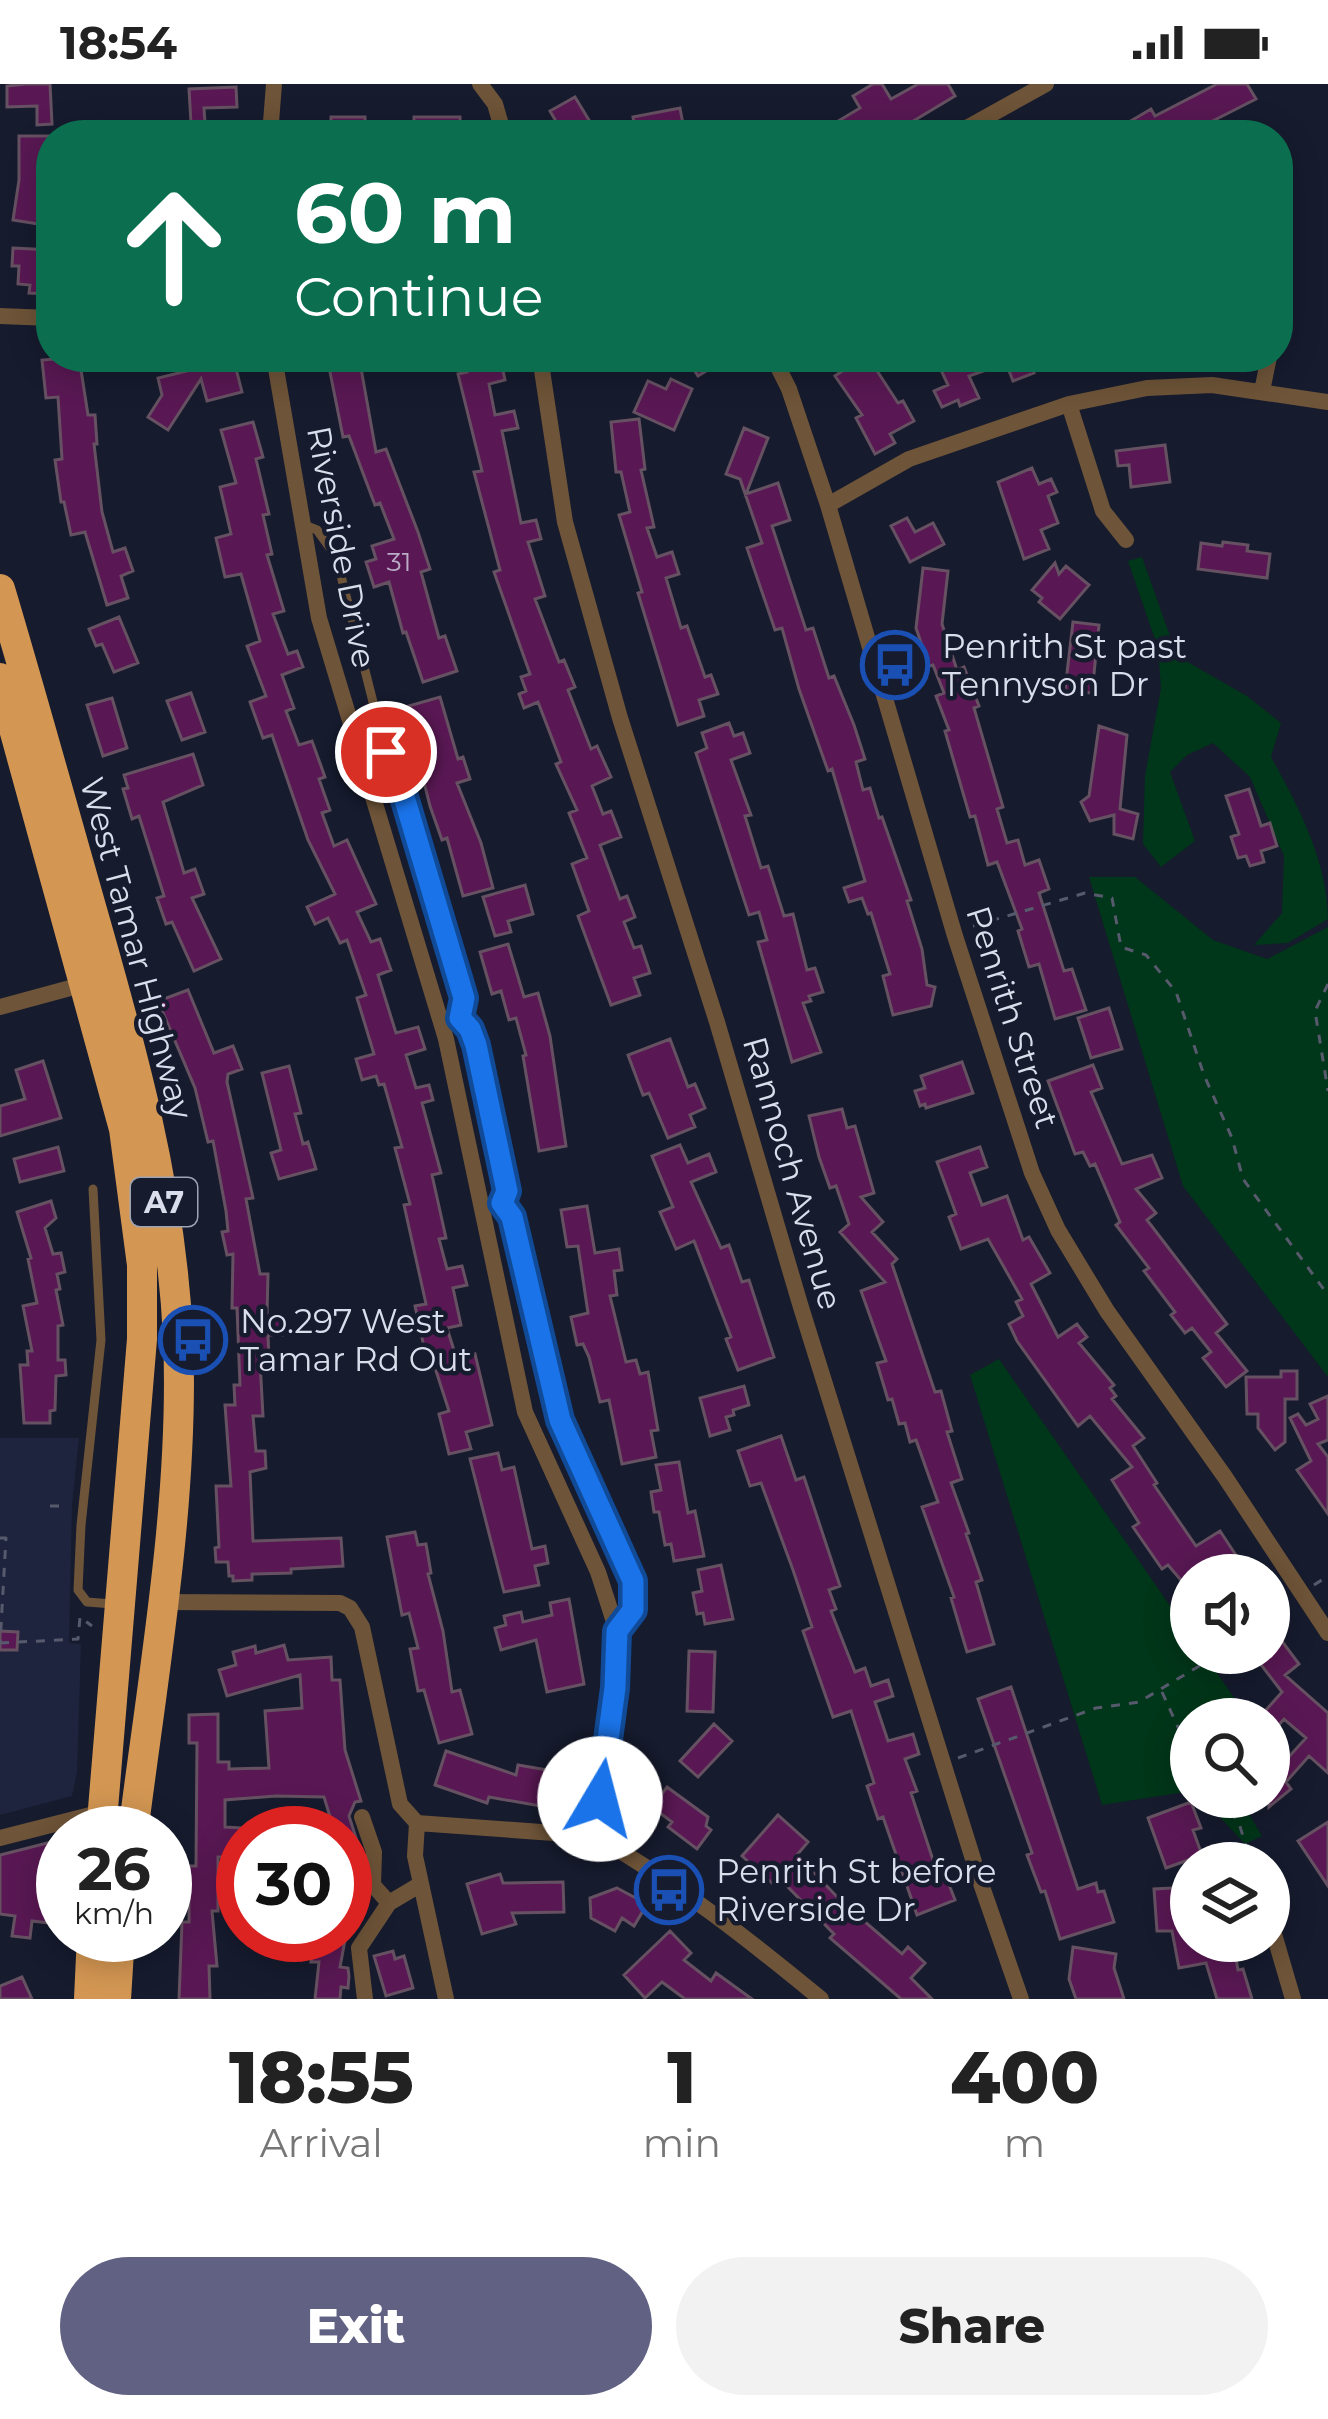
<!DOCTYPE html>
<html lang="en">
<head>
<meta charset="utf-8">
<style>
	body { margin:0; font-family:Montserrat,sans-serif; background:#f2f2f2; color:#222; height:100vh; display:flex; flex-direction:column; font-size:45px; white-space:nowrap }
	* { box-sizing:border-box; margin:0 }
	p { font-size:39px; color:#767676 }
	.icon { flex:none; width:66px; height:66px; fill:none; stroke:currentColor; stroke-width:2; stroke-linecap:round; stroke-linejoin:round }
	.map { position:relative; height:1915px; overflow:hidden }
	.sheet { display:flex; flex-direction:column; background:#fff; flex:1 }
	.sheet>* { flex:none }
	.top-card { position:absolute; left:36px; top:36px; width:1257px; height:252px; border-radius:48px; box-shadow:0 6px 30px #0003; background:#0b6e4f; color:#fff; overflow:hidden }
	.buttons { position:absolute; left:1170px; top:1470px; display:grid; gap:24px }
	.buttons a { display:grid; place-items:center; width:120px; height:120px; border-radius:50%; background:#fff; box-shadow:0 6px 30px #0003; font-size:60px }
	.speed { position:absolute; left:36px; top:1722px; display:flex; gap:24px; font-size:60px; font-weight:700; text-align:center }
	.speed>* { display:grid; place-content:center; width:156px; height:156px; border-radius:50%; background:#fff; box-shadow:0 6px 30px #0003; line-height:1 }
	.speed small { font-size:30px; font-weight:400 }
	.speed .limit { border:18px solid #d22; background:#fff; color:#111 }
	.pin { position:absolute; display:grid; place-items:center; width:102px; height:102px; color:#fff; margin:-51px; border:6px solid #fff; border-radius:50%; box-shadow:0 3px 12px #0007 }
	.me { position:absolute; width:132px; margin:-66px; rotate:8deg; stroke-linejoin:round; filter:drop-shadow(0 0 9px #0008) }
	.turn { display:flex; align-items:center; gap:42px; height:252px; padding:0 60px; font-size:54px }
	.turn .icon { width:156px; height:156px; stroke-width:2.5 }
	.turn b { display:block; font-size:84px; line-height:102px }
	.eta { display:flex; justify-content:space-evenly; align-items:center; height:204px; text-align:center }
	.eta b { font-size:72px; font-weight:800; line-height:84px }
	.button { display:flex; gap:24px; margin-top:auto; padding:24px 60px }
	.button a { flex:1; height:138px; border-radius:72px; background:#616183; color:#fff; font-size:48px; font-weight:800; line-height:138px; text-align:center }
	.button a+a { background:#f2f2f2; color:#222 }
	.status { display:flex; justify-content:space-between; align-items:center; height:84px; padding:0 60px; background:#fff; direction:ltr }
	.status svg { height:33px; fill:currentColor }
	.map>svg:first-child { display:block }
	.built { fill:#1e243d }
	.green { fill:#003619 }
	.building { fill:#591853; stroke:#665162; stroke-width:3 }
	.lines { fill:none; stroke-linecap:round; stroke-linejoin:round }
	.path { stroke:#565a6c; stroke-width:3; stroke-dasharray:9 9; stroke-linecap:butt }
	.service { stroke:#6e5438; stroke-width:9 }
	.minor { stroke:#6e5438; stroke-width:16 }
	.trunk { stroke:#d49753; stroke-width:30 }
	.route-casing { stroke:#114b97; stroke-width:30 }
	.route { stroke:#1a73e8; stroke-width:21 }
	.labels { text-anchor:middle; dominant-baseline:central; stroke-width:9; stroke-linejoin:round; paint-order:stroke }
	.number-label { font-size:27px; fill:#baacc6 }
	.shield { fill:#161b2e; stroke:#9fa4b3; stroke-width:3 }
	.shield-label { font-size:30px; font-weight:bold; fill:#dadeec }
	.street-label { font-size:33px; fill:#dadeec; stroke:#161b2e }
	.poi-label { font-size:33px; fill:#dadeec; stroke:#161b2e; text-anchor:start }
</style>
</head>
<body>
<div class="status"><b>18:54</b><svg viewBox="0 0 49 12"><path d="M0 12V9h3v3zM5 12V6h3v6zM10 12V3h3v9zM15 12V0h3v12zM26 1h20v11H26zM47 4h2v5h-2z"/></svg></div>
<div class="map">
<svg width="1328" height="1915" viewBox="0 0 1328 1915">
	<rect width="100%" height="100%" fill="#161b2e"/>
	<path class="built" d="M0 1354H79L72 1421 69 1559 81 1560 77 1688 72 1712 0 1731Z"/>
	<path class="green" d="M1142 473 1177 572 1247 612 1281 639 1271 673C1298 721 1328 779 1328 835L1288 859 1254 861 1282 829 1284 772 1250 693 1213 659 1187 671 1170 688 1195 757 1161 783 1143 760 1145 692 1161 604 1158 564 1128 477Z
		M1089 793H1135L1213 856 1267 875 1328 843V1293L1183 1102Z
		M999 1275 1191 1552V1569H1203L1242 1625 1226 1635H1191V1707L1102 1721 970 1291Z
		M1201 1713H1239L1262 1752 1245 1760Z"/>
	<path class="building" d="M26 0H50L52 40 37 41V22L7 23V2Z
		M873 0H882L891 15 918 0H948L955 12 890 51H815L860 24 853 12Z
		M1217 0H1247L1256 15 1185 51H1176L1172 42 1157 51H1107L1151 25 1155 32Z
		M236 3 237 23 204 24 205 39H191L189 5Z
		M575 13 598 51H564L550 27Z
		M680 24 685 51H636L633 33Z
		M331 33H365V51H331Z
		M414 33H460V51H414Z
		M19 52H49L51 142 13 136 19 96Z
		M13 164 51 166V204H47V210L29 209 30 201 18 200 19 182H12Z
		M79 273 88 331H95L97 360H94L102 428 113 468 125 464 133 487 121 492 128 514 107 521 85 448 71 451 64 418H61L55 376 62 375 58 313 46 314 42 276Z
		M209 273H233L242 308 207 317 201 295 168 346 148 333 162 311 158 294 211 281Z
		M327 273H359L376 368 386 365 418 448 430 485 421 488 439 554 445 552 457 587 423 598 406 548 403 549 389 498 374 503 366 478 376 475 372 462 394 455 380 419 375 421 349 352 343 353Z
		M464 273H500L505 296 489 300 495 331 514 327 518 344 502 347 521 439 536 436 541 455 528 458 545 512 535 515 559 578 564 576 575 603 568 606 591 665 597 662 611 693 592 702 603 730 611 727 621 753 600 761 620 815 627 812 635 833 624 838 634 864 641 862 650 889 634 894 640 911 611 921 578 832 589 827 572 780 587 774 569 729 577 726 556 680 561 678 538 618 524 624 519 610 526 607 521 593 530 590 494 488 500 486 474 388 482 387 458 290 467 288Z
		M686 273H729L698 292Z
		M863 273H868L898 319 903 317 914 337 890 350 895 359 875 370 856 334 862 331 835 292Z
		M935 273H1028L1034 289 1013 297 1006 279 969 292 979 314 960 322 958 316 942 323 934 307 948 301Z
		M671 295 692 305 674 346 634 328 648 297 666 305Z
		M639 335 645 385 641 386 654 443 647 444 657 473 672 468 679 490 666 494 681 544 687 542 705 593 711 591 718 610 699 616 704 632 678 641 638 509 642 508 619 431 630 428 621 388H616L611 338Z
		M253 338 263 373 256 375 269 430 263 431 272 470 267 471 284 527 273 530 288 570 297 567 303 583 282 591 294 624 286 627 299 661 312 657 325 693 319 695 330 726 322 729 334 762 347 756 376 820 357 828 371 858 380 855 391 886 378 891 396 949 418 943 425 965 406 971 416 1004 429 1001 433 1016 422 1019 441 1089 432 1091 446 1154 439 1155 447 1185 462 1182 467 1201 453 1204 461 1241 447 1244 457 1276 475 1270 492 1341 466 1348 471 1365 449 1370 439 1330 449 1327 428 1262 424 1263 415 1222 426 1220 404 1121 410 1120 395 1064 402 1063 384 1000 379 1001 376 992 362 996 356 975 374 970 357 914 366 911 347 856 340 859 328 834 315 840 307 823 335 810 308 756 272 651 263 654 250 618 266 612 247 562 260 557 241 490 225 493 216 454 231 450 220 403 236 399 221 346Z
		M744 344 768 354 746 410 778 399 790 436 772 442 806 546 813 544 829 594 834 592 854 641 865 675 856 678 863 706 870 704 879 734 882 733 911 816 907 817 922 865 927 901 935 903 931 922 893 931 883 892 890 890 871 829 868 830 862 814 849 818 844 804 865 797 832 685 828 687 799 605 782 544 775 546 747 464 762 459 740 395 726 390Z
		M1165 361 1170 398 1131 403 1129 381 1118 382 1116 367Z
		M1032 384 1039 400 1051 395 1057 408 1048 412 1058 439 1041 446 1049 465 1024 475 998 398Z
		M907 434 915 448 933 439 944 460 910 478 891 442Z
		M1223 458 1248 461 1247 467 1270 470 1267 494 1198 485 1201 459 1222 462Z
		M1055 479 1059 490 1066 482 1089 501 1060 535 1039 518 1042 514 1032 506Z
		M923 484 948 487 942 540 957 586 964 583 979 622 974 624 1003 723 997 725 1007 759 1018 756 1025 781 1039 776 1049 805 1039 809 1064 887 1072 885 1086 926 1055 935 1039 880 1029 883 1018 847 1022 845 997 778 988 781 975 732 970 733 945 647 949 646 936 612 944 609 933 581 929 582 916 544Z
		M119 533 138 579 114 588 102 560 96 562 89 545Z
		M1073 538 1099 541 1092 609 1065 606Z
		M191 609 205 648 182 656 167 617Z
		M440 613 458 675 463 673 470 695 457 699 481 759 493 804 463 812 447 754 442 756 430 722 405 623Z
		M112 614 127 664 103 672 87 621Z
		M729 639 734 652 743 649 750 669 731 676 751 731 745 732 761 784 768 782 784 832 793 830 807 886 815 884 823 908 809 912 811 917 803 919 821 968 792 978 758 858 767 856 759 828 749 831 696 669 707 664 702 649Z
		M1099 642 1127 651 1120 725 1138 730 1133 755 1114 750V731L1090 737 1081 718 1089 712Z
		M193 670 203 701 163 718 184 789 195 785 204 810 192 814 221 875 194 887 172 838 166 840 157 814 164 812 139 732 132 735 123 705 128 704 124 691Z
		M1249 705 1261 742 1270 739 1277 762 1261 767 1264 778 1250 782 1246 772 1238 774 1231 753 1239 750 1226 712Z
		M525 801 533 830 508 837 511 848 495 852 483 813Z
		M508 860 524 913 538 909 550 952 566 1062 539 1067 523 972 526 971 516 934 509 936 501 907 492 910 480 868Z
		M188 906 214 969 233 962 242 985 228 990 227 998 253 1114 246 1115 260 1190H268L267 1231H281L282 1251H268L269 1277H260L263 1332H253L256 1367H265L266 1384 250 1388 253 1457 341 1454 343 1482 291 1485V1489L252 1490V1496L233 1497V1492H229L228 1478H216L215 1464 219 1463 216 1402H231L225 1321H235L234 1301H240L237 1224H232L233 1170 227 1171 222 1148 228 1147 226 1127 213 1057 208 1058 195 1004 158 917Z
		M1109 924 1122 965 1091 974 1078 934Z
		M670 955 688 1003 695 1000 705 1024 690 1031 695 1043 668 1054 649 1009 643 1011 628 971Z
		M43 977 61 1034 0 1052V1022L25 1015 16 986Z
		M962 978 973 1009 926 1024 925 1020 920 1022 915 1007 925 1004 921 992Z
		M1093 981 1102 1004 1091 1008 1122 1080 1152 1071 1162 1094 1136 1105 1156 1129 1147 1136 1227 1240 1216 1249 1247 1287 1226 1303 1203 1274 1211 1268 1192 1244 1185 1249 1171 1231 1175 1228 1144 1187 1149 1184 1116 1141 1120 1138 1095 1080 1090 1082 1083 1068 1075 1070 1048 997Z
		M289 982 301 1029 295 1030 303 1060 308 1058 316 1085 279 1095 271 1069 281 1066 262 989Z
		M842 1025 847 1044 855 1042 874 1109 861 1113 883 1138 872 1148 897 1175 892 1180 935 1308 941 1307 952 1347 947 1348 962 1395 951 1399 969 1449 966 1450 982 1496 976 1498 994 1560 967 1568 951 1514 954 1513 922 1423 938 1418 916 1356 910 1358 905 1339 899 1340 892 1315 888 1316 877 1279 886 1277 861 1207 885 1198 840 1148 849 1140 836 1102 830 1104 819 1073 809 1032Z
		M680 1061 688 1079 709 1070 716 1088 691 1098 721 1164 729 1161 742 1198 749 1196 774 1273 738 1286 726 1255 731 1253 694 1157 676 1165 660 1128 673 1123 652 1072Z
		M58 1063 64 1087 20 1098 14 1075Z
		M980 1063 987 1083 970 1089 982 1121 1007 1112 1023 1156 1029 1153 1050 1189 1031 1200 1058 1253 1077 1240 1087 1253 1079 1259 1114 1301 1110 1304 1116 1312 1112 1315 1144 1354 1133 1362 1157 1399 1154 1401 1196 1462 1220 1447 1249 1491H1191V1508L1168 1481 1162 1485 1133 1443 1139 1439 1112 1396 1132 1383 1090 1332 1078 1342 1017 1257 1009 1240 1023 1232 1016 1218 1022 1215 988 1155 961 1165 949 1133 956 1130 937 1078Z
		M51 1117 56 1134 45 1144 53 1170 61 1169 65 1188 57 1190 60 1205 56 1206 63 1241 58 1242V1276H65L66 1291 56 1292 55 1326 50 1327V1339H24L20 1281H28L27 1267H32L23 1222 37 1219 28 1175 31 1174 17 1128Z
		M587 1122 595 1169 619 1165 622 1186 614 1187 617 1211 610 1212 626 1278 636 1276 640 1290 648 1288 658 1346 651 1347 656 1373 622 1380 609 1316 600 1318 589 1273 583 1260 577 1261 571 1233 588 1229 578 1162 567 1163 561 1126Z
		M1281 1287H1297V1315H1285V1358L1275 1366 1258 1344V1330H1247L1246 1293H1281Z
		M744 1302 749 1321 733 1326 734 1331 726 1333 730 1346 710 1352 700 1314Z
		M1328 1312V1356L1318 1360 1328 1373V1430L1297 1386 1311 1377 1290 1334 1298 1330 1306 1341 1318 1335 1310 1320Z
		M781 1352 796 1396 804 1393 840 1502 829 1506 836 1525 831 1527 855 1588 865 1584 871 1602 888 1596 893 1612 875 1618 888 1657 913 1650 919 1670 905 1675 917 1707 911 1709 935 1782 941 1780 955 1816 917 1831 883 1733 878 1735 867 1702 874 1699 851 1627 833 1633 803 1547 812 1543 793 1486 761 1399 750 1402 738 1367Z
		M498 1369 502 1386 514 1383 532 1465 545 1462 548 1479 535 1482 539 1501 504 1508 470 1375Z
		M679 1378 688 1429 695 1427 704 1472 674 1477 671 1460 665 1461 659 1428H654L651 1408 661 1406 656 1381Z
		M415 1448 418 1461 426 1460 431 1489 428 1490 443 1547 452 1608 460 1606 472 1650 439 1659 424 1606 418 1607 410 1565 418 1564 409 1529 402 1531 387 1453Z
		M721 1481 733 1535 705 1540 703 1529 697 1530 693 1509 702 1507 698 1486Z
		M569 1515 584 1600 547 1608 536 1556 501 1566 495 1544 506 1541 504 1532 521 1528 523 1538 552 1531 550 1519Z
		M1269 1540 1299 1580 1285 1591 1328 1629V1689L1309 1672 1286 1698 1291 1705 1269 1723V1678L1276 1687 1306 1654 1284 1635 1269 1652V1635H1258L1282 1608 1252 1569H1269Z
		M0 1547 18 1548 17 1566H0Z
		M284 1561 288 1576 331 1573 332 1596H340L345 1666 361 1717 355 1718 349 1732 357 1757 345 1761V1749H335L324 1713 276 1712 225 1716V1743L241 1744V1773H218V1827H212L217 1882H209L210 1915H179L182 1838H189V1782H196L197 1659H189V1631L218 1630V1678H229V1685L269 1684 265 1627 302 1624 300 1591 227 1612 219 1586 236 1581 233 1568 255 1562 256 1569Z
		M689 1567 715 1568 713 1628 687 1627Z
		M1011 1603 1078 1805 1096 1799 1098 1808 1104 1807 1114 1838 1060 1855 1045 1807 1041 1808 1027 1771 1032 1769 978 1615Z
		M714 1640 732 1657 698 1693 680 1677Z
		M446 1667 516 1691 518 1681 571 1690 567 1717 547 1713 546 1723 489 1713 487 1719 435 1701Z
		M667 1703 708 1733 706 1742 711 1746 697 1765 668 1743 672 1738 652 1723Z
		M1191 1718 1201 1744 1193 1746 1202 1771 1166 1784 1148 1734Z
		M778 1731 808 1758 797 1771 842 1818 902 1870 908 1863 925 1879 911 1894 932 1915H901L830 1854 834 1850 778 1793 772 1799 742 1772Z
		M1328 1738V1802L1298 1757Z
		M63 1755V1815L58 1840 32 1837 30 1854 12 1852 15 1832 0 1830V1771Z
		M500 1790 503 1799 563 1798 564 1828 512 1829 516 1840 482 1850 467 1800Z
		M1191 1803V1857H1233L1238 1886 1243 1885 1252 1915H1217L1206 1879 1179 1884 1172 1847H1157L1154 1805Z
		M617 1804 647 1820 634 1842 622 1834 615 1847 591 1834 590 1814Z
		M670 1847 691 1869 684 1876 711 1897 716 1889 752 1915H685L662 1898 645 1914 624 1891Z
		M316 1851H346L340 1883 348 1884 349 1892 348 1904 341 1903 340 1915H315L319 1878H311Z
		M1073 1863 1116 1870 1114 1884 1124 1915H1076L1069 1895Z
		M393 1867 395 1875 404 1872 413 1904 386 1912 374 1872Z
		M22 1893 32 1915H0V1902Z"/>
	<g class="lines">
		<path class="path" d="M973 842 1085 809 1112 814 1121 863 1146 871 1176 908 1204 991 1232 1054 1243 1095 1328 1211
			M1328 900 1315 927 1328 1007
			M50 1422H68
			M0 1454H6L0 1560
			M1314 1501 1328 1492
			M1269 1534 1287 1520
			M0 1559 78 1555 80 1533 92 1542
			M1162 1608 1191 1672
			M958 1674 1096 1624 1139 1618 1221 1569
			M1219 1713 1239 1739 1251 1779"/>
		<path class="service" d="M302 440 317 446 336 472 372 614 376 632 373 652 356 657
			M373 652 396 685 464 913 460 934 442 940
			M460 934 470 945 476 961 507 1107 502 1119 482 1124
			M93 1105 101 1256 81 1441 78 1506 87 1518 113 1520
			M502 1119 512 1133 560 1336 633 1497V1526L618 1546"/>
		<path class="minor" d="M480 0 495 20 504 51
			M270 51 274 0
			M954 51 1046 0
			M1278 227 1284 194
			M0 232 51 234
			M540 273 565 438 620 634 717 938 800 1220 978 1791 1021 1915
			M773 273 789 305 828 421 955 852 1032 1089 1058 1146 1107 1227 1225 1393 1328 1549
			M1262 307 1269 273
			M1069 320 1103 427 1126 456
			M828 421 909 375 1069 320 1147 304 1212 301 1328 318
			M0 923 85 900
			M162 1518 340 1519 350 1524 362 1543 400 1720 417 1739 595 1752 615 1604 617 1547 598 1488 525 1328 446 955 319 534 274 273
			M362 1733 374 1768 373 1801 389 1819
			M417 1739 415 1772 446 1915
			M595 1752C677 1799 748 1855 821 1915
			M0 1754 102 1728
			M1269 1833 1293 1915
			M365 1915 359 1864 389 1819 421 1800"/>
		<path class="trunk" d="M0 505C31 609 60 714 90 819 131 962 171 1103 178 1253 185 1413 153 1590 133 1749
			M0 594 124 1045 142 1181V1255L101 1749
			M89 1915 92 1851
			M116 1915 120 1851"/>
	</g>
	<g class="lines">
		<g class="route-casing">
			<path id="route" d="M386 668 396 686 464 914 460 934 470 945 476 961 507 1107 502 1119 512 1133 560 1336 633 1497V1526L617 1547 615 1604 600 1715"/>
		</g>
		<use href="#route" class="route"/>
	</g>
	<defs>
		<g id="bus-ring" transform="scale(3.45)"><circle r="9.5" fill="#161b2e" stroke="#1a4fb4" stroke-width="1.5"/><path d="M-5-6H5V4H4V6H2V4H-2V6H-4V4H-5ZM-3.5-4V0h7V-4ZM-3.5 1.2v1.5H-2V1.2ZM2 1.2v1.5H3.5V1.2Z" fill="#1a4fb4"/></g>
	</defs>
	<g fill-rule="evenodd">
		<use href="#bus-ring" x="895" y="581"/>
		<use href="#bus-ring" x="193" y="1256"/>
		<use href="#bus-ring" x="669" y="1806"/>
	</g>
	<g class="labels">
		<g class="number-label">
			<text x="399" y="477">31</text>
		</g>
		<rect class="shield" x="131" y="1094" width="66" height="48" rx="9"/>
		<g class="shield-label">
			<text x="164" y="1118">A7</text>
		</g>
		<g class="street-label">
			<text transform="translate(342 463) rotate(79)">Riverside Drive</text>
			<text transform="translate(137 864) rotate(75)">West Tamar Highway</text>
			<text transform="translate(1013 933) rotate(72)">Penrith Street</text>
			<text transform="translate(793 1089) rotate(74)">Rannoch Avenue</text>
		</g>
		<g class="poi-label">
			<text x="942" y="562">Penrith St past<tspan x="942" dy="38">Tennyson Dr</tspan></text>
			<text x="240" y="1237">No.297 West<tspan x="240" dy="38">Tamar Rd Out</tspan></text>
			<text x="716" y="1787">Penrith St before<tspan x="716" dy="38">Riverside Dr</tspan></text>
		</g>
	</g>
</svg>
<div class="buttons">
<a><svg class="icon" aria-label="sound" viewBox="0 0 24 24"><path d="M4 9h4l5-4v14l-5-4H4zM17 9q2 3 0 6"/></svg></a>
<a><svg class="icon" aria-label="search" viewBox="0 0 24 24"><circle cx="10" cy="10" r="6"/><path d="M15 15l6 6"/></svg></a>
<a><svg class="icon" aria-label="layers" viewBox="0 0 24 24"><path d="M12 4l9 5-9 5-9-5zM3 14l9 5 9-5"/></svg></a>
</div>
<div class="speed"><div>26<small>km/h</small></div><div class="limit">30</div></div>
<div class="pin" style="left:386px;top:668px;background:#d93025"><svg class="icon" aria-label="arrive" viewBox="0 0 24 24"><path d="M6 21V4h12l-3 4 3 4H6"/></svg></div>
<svg class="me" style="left:600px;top:1715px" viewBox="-20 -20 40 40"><circle r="19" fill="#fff"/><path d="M0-13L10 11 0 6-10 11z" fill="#1a73e8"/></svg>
<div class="top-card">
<div class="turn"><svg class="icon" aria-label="ahead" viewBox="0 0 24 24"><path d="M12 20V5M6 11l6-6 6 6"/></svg><div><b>60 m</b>Continue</div></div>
</div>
</div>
<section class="sheet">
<div class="eta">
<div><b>18:55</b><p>Arrival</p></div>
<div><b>1</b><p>min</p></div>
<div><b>400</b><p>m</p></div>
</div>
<div class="button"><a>Exit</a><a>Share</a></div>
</section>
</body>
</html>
